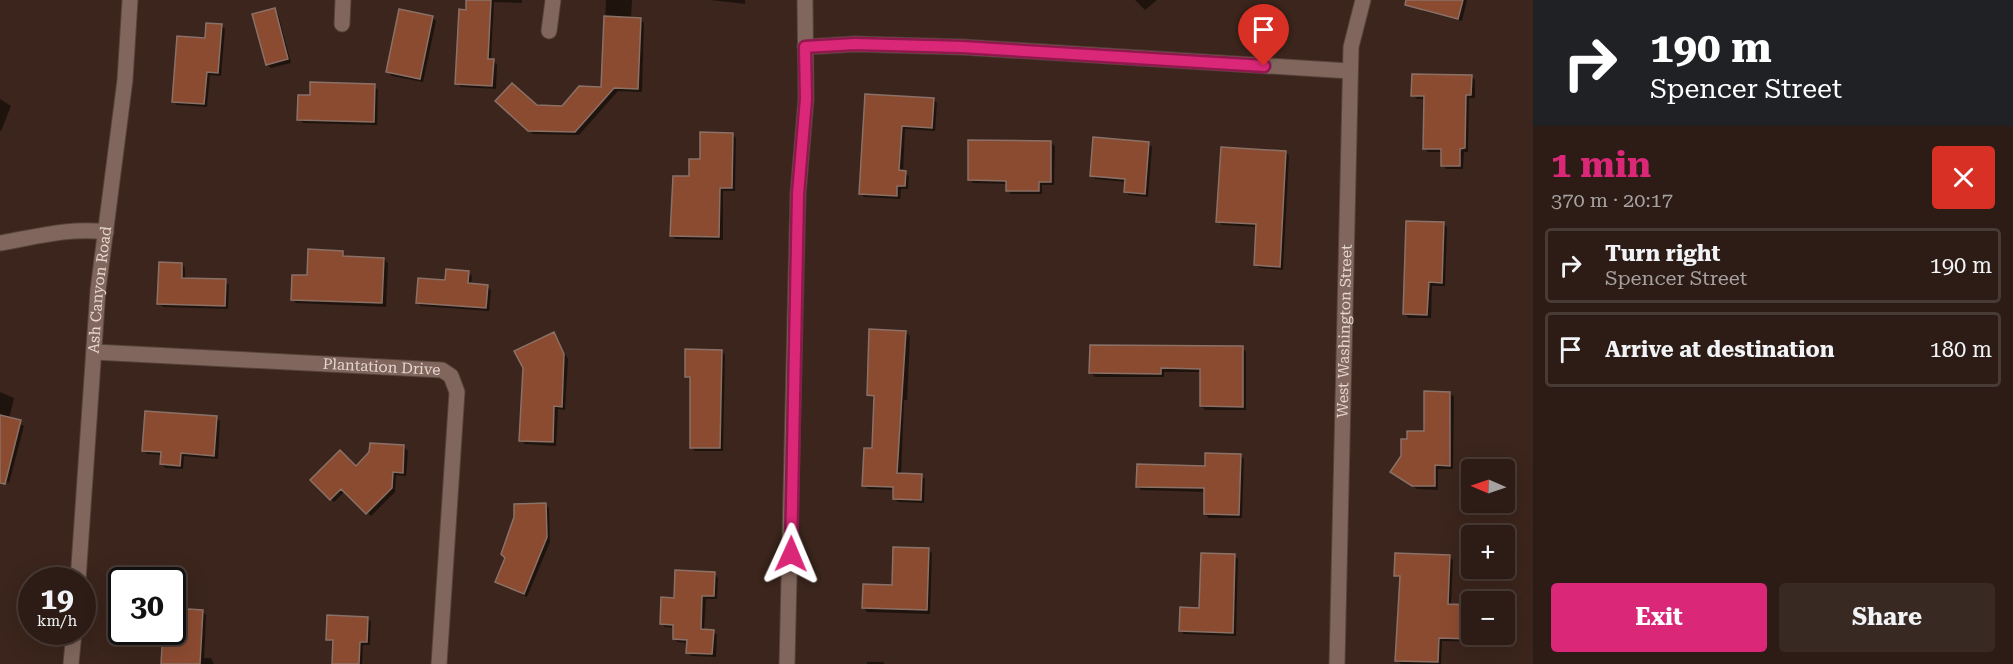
<!DOCTYPE html>
<html lang="en">
<head>
<meta charset="utf-8">
<style>
	body { margin:0; font-family:"Roboto Serif",serif; background:#382922; color:#f1f3f6; height:100vh; display:flex; flex-direction:column; font-size:22px; white-space:nowrap }
	* { box-sizing:border-box; margin:0 }
	p { font-size:20px; color:#a6a1a0 }
	.icon { flex:none; width:33px; height:33px; fill:none; stroke:currentColor; stroke-width:2; stroke-linecap:round; stroke-linejoin:round }
	.map { position:relative; flex:1; overflow:hidden }
	.side { display:flex; flex-direction:column; background:#2c1c15; width:480px }
	.side>* { flex:none }
	.banner { background:#202124; color:#fff; overflow:hidden }
	.needle { width:39px; rotate:272deg }
	.buttons { position:absolute; left:1461px; top:459px; display:grid; gap:12px }
	.buttons a { display:grid; place-items:center; width:54px; height:54px; border-radius:6px; background:#2c1c15; box-shadow:0 6px 24px #0002,0 0 0 2px #483a34; font-size:30px }
	.speed { position:absolute; left:18px; top:567px; display:flex; gap:12px; font-size:30px; font-weight:700; text-align:center }
	.speed>* { display:grid; place-content:center; width:78px; height:78px; border-radius:50%; background:#2c1c15; box-shadow:0 6px 24px #0002,0 0 0 2px #483a34; line-height:1 }
	.speed small { font-size:15px; font-weight:400 }
	.speed .limit { border:3px solid #111; border-radius:9px; background:#fff; color:#111 }
	.pin { position:absolute; display:grid; place-items:center; width:51px; height:51px; color:#fff; margin:-62px -26px; border-radius:50% 50% 50% 0; rotate:-45deg; box-shadow:0 0 6px #0007 }
	.pin .icon { rotate:45deg }
	.me { position:absolute; width:66px; margin:-33px; rotate:1deg; stroke-linejoin:round; filter:drop-shadow(0 0 4px #0008) }
	.turn { display:flex; align-items:center; gap:21px; height:126px; padding:0 18px; font-size:27px }
	.turn .icon { width:78px; height:78px; stroke-width:2.5 }
	.turn b { display:block; font-size:42px; line-height:51px }
	.round { display:grid; place-items:center; flex:none; width:63px; height:63px; border-radius:6px; background:#382922 }
	.overview { display:flex; align-items:center; justify-content:space-between; height:102px; padding:0 18px }
	h1 { font-size:36px; font-weight:700; line-height:45px; color:#db2777 }
	.action { display:flex; gap:12px; margin-top:auto; padding:12px 18px }
	.action a { flex:1; height:69px; border-radius:6px; background:#db2777; color:#fff; font-size:24px; font-weight:700; line-height:69px; text-align:center }
	.action a+a { background:#382922; color:#f1f3f6 }
	ul { padding:0; list-style:none }
	li { display:flex; align-items:center; gap:18px; height:75px; margin:0 12px 9px; padding:0 6px; border:3px solid #483a34; border-radius:6px }
	li div { flex:1 }
	li b { display:block; font-size:22px }
	li em { font-style:normal }
	main { display:flex; flex:1; min-height:0 }
	.map>svg:first-child { display:block }
	.shadow { fill:#0007 }
	.building { fill:#8b4b31; stroke:#8b7066; stroke-width:1.5 }
	.lines { fill:none; stroke-linecap:round; stroke-linejoin:round }
	.minor-casing { stroke:#55423b; stroke-width:17 }
	.tertiary-casing { stroke:#55423b; stroke-width:17 }
	.minor { stroke:#80665c; stroke-width:15 }
	.tertiary { stroke:#80665c; stroke-width:15 }
	.route-casing { stroke:#8e194d; stroke-width:15 }
	.route { stroke:#db2777; stroke-width:10 }
	.labels { text-anchor:middle; dominant-baseline:central; stroke-width:6; stroke-linejoin:round; paint-order:stroke }
	.street-label { font-size:15px; fill:#e6d6d1; stroke:#3b251c }
</style>
</head>
<body>
<main>
<div class="map">
<svg width="1533" height="664" viewBox="0 0 1533 664">
	<rect width="100%" height="100%" fill="#3b251c"/>
	<path class="shadow" d="M471 0H522V3L494 2 491 60 497 64 496 89 461 87 457 83Z
		M606 0H632L631 19 641 20 644 23 642 92 618 91 579 135 533 134 497 101 563 107 602 88Z
		M711 0H745V4Z
		M1135 0H1157L1145 10Z
		M1421 0H1467L1462 21 1423 11 1419 8Z
		M275 10 278 14 291 63 271 68 267 65Z
		M432 17 436 21 423 82 392 76 388 72Z
		M221 25 225 29 221 76 210 75 207 107 177 105 173 101 206 39Z
		M1471 76 1475 80V98H1469L1468 152H1464L1463 169H1446L1443 165V152H1428L1424 148 1425 99H1417L1413 95Z
		M374 86 378 90 377 125 303 123 299 119 311 97Z
		M867 95 933 99 937 103 935 131 905 129 903 172 909 176 908 189H901L900 199 864 197 861 193Z
		M0 99 11 106 1 131 0 130Z
		M732 134 736 138 735 191H723V240L675 239 671 235 690 178Z
		M1051 143 1055 146 1054 185H1042V194H1011L1007 190V184L973 183 969 179Z
		M1148 143 1152 147 1148 197 1129 195 1125 191 1126 182 1095 179 1092 175Z
		M1286 152 1289 156 1283 270 1260 268 1256 265 1258 227 1222 225 1218 221Z
		M1443 224 1447 227 1445 286H1432L1431 318H1409L1405 314Z
		M342 252 346 258 384 259 388 263 386 307 296 303 293 299 308 277Z
		M182 264 185 268V279L225 281 229 285 228 309 163 307 159 303Z
		M468 273 472 276 471 285 487 286 491 290 489 311 421 306 418 303 446 281Z
		M906 332 910 336 907 400H904L901 475H921L925 479 924 503 898 502 894 498V490L868 489 864 485 874 450 875 399 868 395Z
		M554 334 568 359 565 410 558 409 556 446 525 444 521 440Z
		M1242 348 1246 352V410H1205L1201 406V372H1164V377H1095L1091 373Z
		M722 351 725 355 723 451H695L691 447 690 380 687 376Z
		M0 392 14 398 9 419 24 426 9 483 0 481Z
		M1450 393 1454 397 1453 469H1438V490L1417 489 1396 475 1409 440 1425 433Z
		M216 418 220 421 218 459 184 456 183 469 165 468 162 464V455L147 454 143 450Z
		M404 447 408 451 406 476 396 475 395 492 371 516 345 491 334 502 312 480 356 468Z
		M1240 455 1244 459 1242 518H1209L1205 514 1206 492 1141 490 1137 486Z
		M545 505 549 508 550 542 527 597 497 582Z
		M928 549 932 553 930 614 867 612 864 608 894 586Z
		M1234 556 1238 559 1236 636 1184 634 1181 631 1201 609Z
		M1449 556 1453 560 1451 605 1472 634H1475V642L1442 641 1441 664H1401L1397 660 1402 579 1395 575Z
		M714 574 718 578 717 599H706L704 631H713L717 635 716 657 692 656 688 652 689 643 678 642 674 639 675 628 665 627 662 624 676 599Z
		M172 598 182 602V610L202 611 206 615 204 658H211L214 664H163L165 632H172Z
		M367 618 371 622 370 645H363L362 664H333L334 643 328 639Z
		M867 662H883L885 664H867Z"/>
	<path class="building" d="M466 0H491L488 59H494L492 86 455 84 459 9 466 10Z
		M1406 0H1463L1458 19 1405 5Z
		M275 8 288 59 266 65 252 14Z
		M399 9 433 16 420 79 386 72Z
		M604 16 641 18 638 89 614 88 575 132 528 131 495 101 512 83 537 105 562 106 579 86 601 87Z
		M206 23 222 24 218 73 207 72 204 104 172 102 177 36 205 38Z
		M1412 74 1472 75 1471 95H1466L1465 148 1460 149V166H1441V149H1423L1424 96H1411Z
		M310 82 375 84 374 122 297 120 298 95H310Z
		M865 94 934 98 932 128 902 126 899 170 906 171 905 186H897V196L859 194Z
		M700 132 733 133 732 188H720L719 237 670 236 673 176H689V159H700Z
		M1093 137 1149 142 1145 194 1124 192 1125 179 1090 176Z
		M968 140 1051 141V182H1039V191H1006V181L968 180Z
		M1221 147 1286 151 1280 267 1254 265 1256 224 1216 222Z
		M1406 221 1444 222 1442 283 1429 282 1427 315 1403 314Z
		M308 249 343 251V256L384 258 382 303 291 300 292 275H307Z
		M159 262 182 263V278L226 279 225 306 157 304Z
		M446 269 469 271 468 283 488 285 486 308 416 303 418 278 445 280Z
		M869 329 906 331 897 473 922 474 921 500 893 499V487L862 486 864 448H872L874 396 867 395Z
		M554 332 564 354 562 407 554 406 553 442 519 441 523 368 514 351Z
		M1090 345 1243 346V407L1200 406V369L1161 368V374L1089 373Z
		M685 349 722 350 720 448H690V377H685Z
		M1424 391 1450 392V466L1435 465V486H1412L1390 472 1401 456V439H1407V431H1424Z
		M145 411 217 416 214 456 181 453 180 466 160 464 161 452 142 451Z
		M0 415 21 420 5 484 0 483Z
		M370 443 404 445 403 473 393 472 392 488 366 514 341 489 330 500 310 480 340 450 356 466 369 452Z
		M1205 453 1241 454 1239 515 1204 514V488L1136 487 1137 464 1205 466Z
		M546 503 547 537 524 594 495 582 505 558 501 554 514 517V504Z
		M893 547 929 548 927 610 862 608 863 584 892 585Z
		M1201 553 1235 554 1233 633 1179 631 1180 607 1199 608Z
		M1395 553 1450 555 1448 604 1472 605V639L1439 638 1438 662 1395 661 1400 576H1394Z
		M675 570 715 572 714 596H702L701 629 714 630 712 654 686 653 687 640 673 639V625L660 624 661 597 674 598Z
		M172 608 203 610 200 664H161L163 632H172Z
		M327 615 368 617 367 642H360L359 664H332L333 640H326Z"/>
	<g class="lines">
		<g class="minor-casing">
			<g id="minor">
				<path d="M342 24 343 0"/>
				<path d="M549 31 553 0"/>
				<path d="M805 47 855 44 962 47 1350 71"/>
				<path id="s1" d="M94 352 442 370 451 376 457 392 439 664"/>
				<path d="M787 664 798 194 806 99 805 0"/>
				<path id="s2" d="M1337 664 1351 47 1363 0"/>
			</g>
		</g>
		<g class="tertiary-casing">
			<g id="tertiary">
				<path d="M0 243C36 237 70 227 106 232"/>
				<path id="s3" d="M78 580 98 290 125 80 130 0"/>
				<path d="M71 664 74 632"/>
			</g>
		</g>
		<use href="#minor" class="minor"/>
		<use href="#tertiary" class="tertiary"/>
	</g>
	<g class="lines">
		<g class="route-casing">
			<path id="route" d="M791 554 798 194 806 99 805 47 855 44 962 47 1264 66"/>
		</g>
		<use href="#route" class="route"/>
	</g>
	<g class="labels">
		<g class="street-label">
			<text stroke="none"><textPath href="#s3" startOffset="291">Ash Canyon Road</textPath></text>
			<text stroke="none"><textPath href="#s2" startOffset="333">West Washington Street</textPath></text>
			<text stroke="none"><textPath href="#s1" startOffset="288">Plantation Drive</textPath></text>
		</g>
	</g>
</svg>
<div class="buttons">
<a><svg class="needle" viewBox="-14 -14 28 28"><path d="M0-13l5 13h-10z" fill="#e53935"/><path d="M0 13l5-13h-10z" fill="#a6a1a0"/></svg></a>
<a>+</a>
<a>−</a>
</div>
<div class="speed"><div>19<small>km/h</small></div><div class="limit">30</div></div>
<div class="pin" style="left:1264px;top:66px;background:#d93025"><svg class="icon" aria-label="arrive" viewBox="0 0 24 24"><path d="M6 21V4h12l-3 4 3 4H6"/></svg></div>
<svg class="me" style="left:791px;top:554px" viewBox="-20 -20 40 40"><path d="M0-17L14 15 0 8-14 15z" fill="#db2777" stroke="#fff" stroke-width="4"/></svg>
</div>
<section class="side">
<div class="banner">
<div class="turn"><svg class="icon" aria-label="right" viewBox="0 0 24 24"><path d="M7 20v-9h11M14 6l5 5-5 5"/></svg><div><b>190 m</b>Spencer Street</div></div>
</div>
<div class="overview"><div><h1>1 min</h1><p>370 m · 20:17</p></div><a class="round" style="background:#d93025;color:#fff"><svg class="icon" aria-label="close" viewBox="0 0 24 24"><path d="M6 6l12 12M18 6L6 18"/></svg></a></div>
<ul>
<li><svg class="icon" aria-label="right" viewBox="0 0 24 24"><path d="M7 20v-9h11M14 6l5 5-5 5"/></svg><div><b>Turn right</b><p>Spencer Street</p></div><em>190 m</em></li>
<li><svg class="icon" aria-label="arrive" viewBox="0 0 24 24"><path d="M6 21V4h12l-3 4 3 4H6"/></svg><div><b>Arrive at destination</b></div><em>180 m</em></li>
</ul>
<div class="action"><a>Exit</a><a>Share</a></div>
</section>
</main>
</body>
</html>
